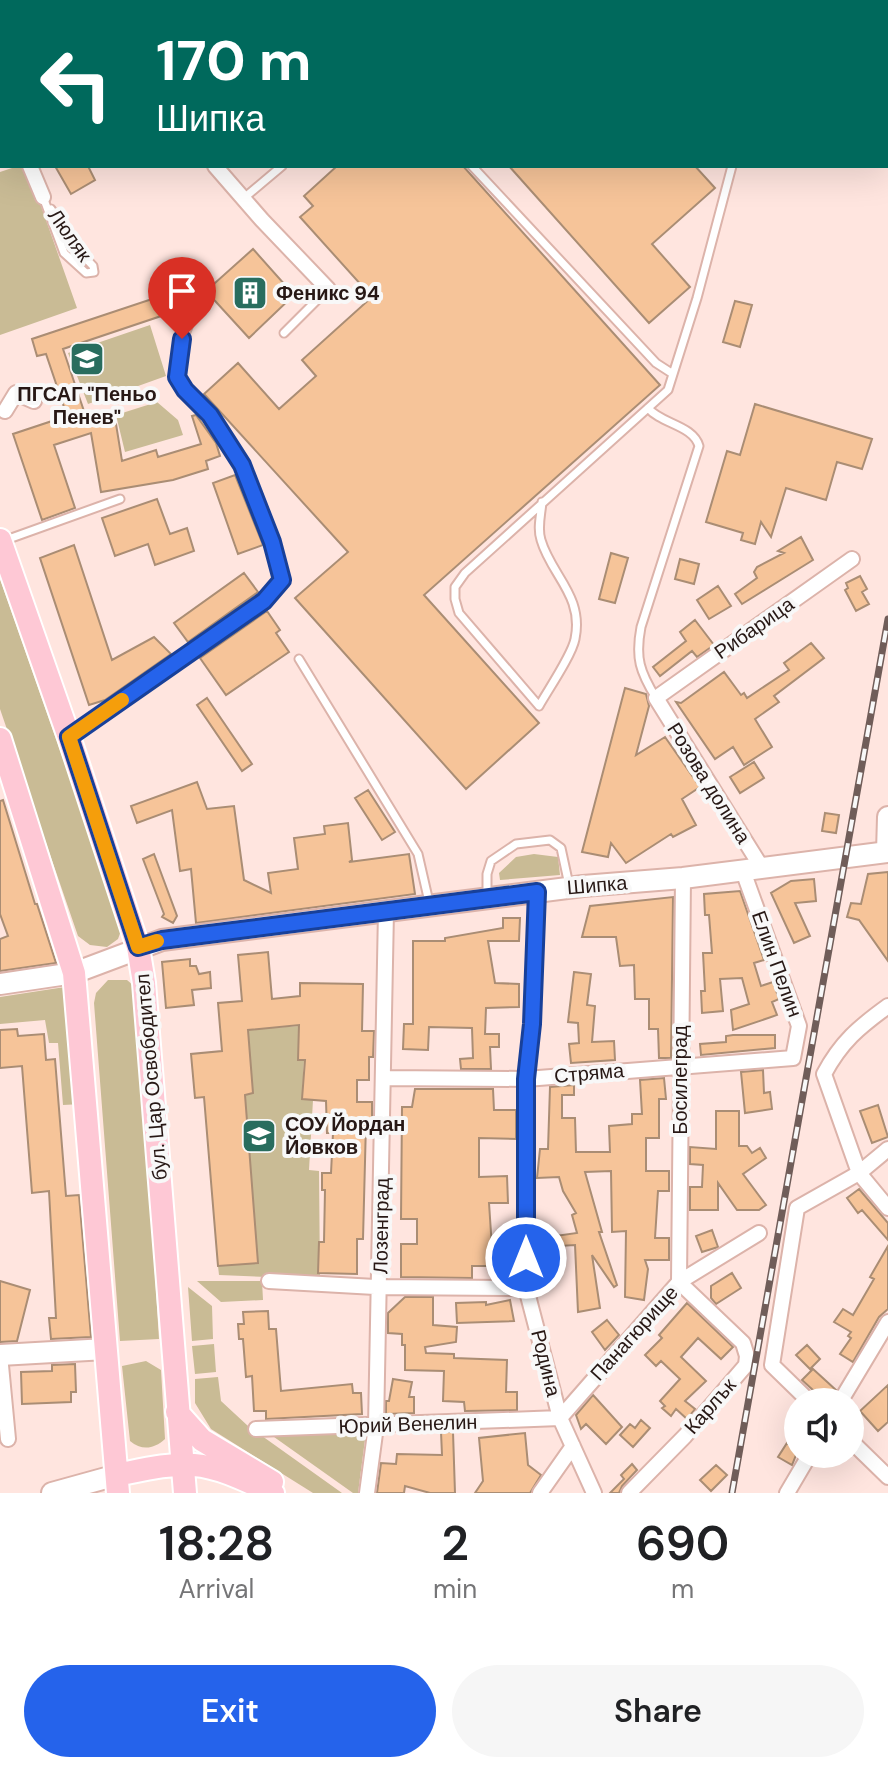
<!DOCTYPE html>
<html lang="en">
<head>
<meta charset="utf-8">
<style>
	body { margin:0; font-family:"DM Sans",sans-serif; background:#f6f6f6; color:#202124; height:100vh; display:flex; flex-direction:column; font-size:30px; white-space:nowrap }
	* { box-sizing:border-box; margin:0 }
	p { font-size:26px; color:#757577 }
	.icon { flex:none; width:44px; height:44px; fill:none; stroke:currentColor; stroke-width:2; stroke-linecap:round; stroke-linejoin:round }
	.map { position:relative; height:1493px; overflow:hidden }
	.sheet { display:flex; flex-direction:column; background:#fff; flex:1 }
	.sheet>* { flex:none }
	.banner { position:absolute; left:0px; top:0px; width:888px; height:168px; box-shadow:0 8px 32px #0002; background:#00695c; color:#fff; overflow:hidden }
	.fabs { position:absolute; left:784px; top:1388px; display:grid; gap:16px }
	.fabs a { display:grid; place-items:center; width:80px; height:80px; border-radius:50%; background:#fff; box-shadow:0 8px 32px #0002; font-size:40px }
	.pin { position:absolute; display:grid; place-items:center; width:68px; height:68px; color:#fff; margin:-82px -34px; border-radius:50% 50% 50% 0; rotate:-45deg; box-shadow:0 0 8px #0007 }
	.pin .icon { rotate:45deg }
	.me { position:absolute; width:88px; margin:-44px; rotate:0deg; stroke-linejoin:round; filter:drop-shadow(0 0 6px #0008) }
	.turn { display:flex; align-items:center; gap:28px; height:168px; padding:0 24px; font-size:36px }
	.turn .icon { width:104px; height:104px; stroke-width:2.5 }
	.turn b { display:block; font-size:56px; line-height:68px }
	.eta { display:flex; justify-content:space-evenly; align-items:center; height:136px; text-align:center }
	.eta b { font-size:48px; font-weight:600; line-height:56px }
	.primary-button { display:flex; gap:16px; margin-top:auto; padding:16px 24px }
	.primary-button a { flex:1; height:92px; border-radius:48px; background:#2563eb; color:#fff; font-size:32px; font-weight:600; line-height:92px; text-align:center }
	.primary-button a+a { background:#f6f6f6; color:#202124 }
	.map>svg:first-child { display:block }
	.green { fill:#c9bb95 }
	.building { fill:#f6c499; stroke:#aa8d74; stroke-width:2 }
	.lines { fill:none; stroke-linecap:round; stroke-linejoin:round }
	.lane-casing { stroke:#dcb3aa; stroke-width:11 }
	.street-casing { stroke:#dcb3aa; stroke-width:18 }
	.secondary-casing { stroke:#dcb3aa; stroke-width:24 }
	.primary-casing { stroke:#fff; stroke-width:26 }
	.lane { stroke:#fff; stroke-width:7 }
	.street { stroke:#fff; stroke-width:14 }
	.secondary { stroke:#fff; stroke-width:20 }
	.primary { stroke:#fec8d5; stroke-width:22 }
	.rail-casing { stroke:#705d59; stroke-width:7 }
	.rail { stroke:#f8f8f8; stroke-width:4; stroke-dasharray:12; stroke-linecap:butt }
	.route-casing { stroke:#184099; stroke-width:20 }
	.route { stroke:#2563eb; stroke-width:14 }
	.slow { stroke:#f59e0b; stroke-width:14 }
	.labels { text-anchor:middle; dominant-baseline:central; stroke-width:8; stroke-linejoin:round; paint-order:stroke }
	.street-label { font-size:20px; fill:#271815; stroke:#f8f8f8 }
	.poi-label { font-size:20px; font-weight:bold; fill:#271815; stroke:#f8f8f8; text-anchor:start }
</style>
</head>
<body>
<div class="map">
<svg width="888" height="1493" viewBox="0 0 888 1493">
	<rect width="100%" height="100%" fill="#ffe5df"/>
	<path class="green" d="M18 166H27L77 308 0 335V172Z
		M150 325 166 376 88 404 68 353Z
		M157 402 178 420 183 435 125 452 116 415Z
		M0 579 122 928 118 939 107 947 90 945 78 936 0 709Z
		M534 854 558 857 560 875 500 880 499 873 516 857Z
		M108 980H127L134 986 138 1007 159 1339 120 1341 94 1003 96 993Z
		M65 987 82 1104 63 1105 58 1043H49L45 1020 0 1024V997Z
		M299 1026 304 1060 302 1099 313 1100 309 1170 319 1171 320 1279 219 1275 218 1266 258 1262 245 1095 253 1093 249 1049 244 1030Z
		M197 1281H262L263 1300 221 1302Z
		M188 1287 212 1306 213 1339 192 1341Z
		M214 1344 216 1372 195 1374 192 1346Z
		M146 1361 161 1370 165 1439C154 1449 142 1451 130 1441L122 1366Z
		M218 1377 221 1401 248 1426 342 1493H313L211 1429 195 1403V1379Z
		M267 1432H366L358 1493H353Z"/>
	<path class="building" d="M55 166H88L95 180 71 194Z
		M337 166H463L660 385 424 595 539 723 466 789 295 598 348 552 204 394 238 363 279 409 316 376 302 360 372 297 300 217 313 206 304 196Z
		M509 166H695L715 188 652 244 690 287 649 323Z
		M253 249 294 295 249 338 206 291Z
		M176 291 182 309 63 349 87 420 101 416 103 424H116L122 461 156 450 158 457 201 444 192 416 196 415 216 443 220 456 206 461 208 469 173 480 101 492 91 433 54 445 75 508 42 520 13 434 67 416 46 354 37 356 32 339Z
		M735 301 752 305 740 347 723 342Z
		M755 404 872 439 862 469 837 462 826 500 786 488 771 537 761 522 755 544 741 540 743 533 706 522 727 451 740 455Z
		M235 475 263 545 238 554 213 483Z
		M157 499 170 534 187 528 194 551 155 565 148 544 115 556 102 518Z
		M801 537 813 560 742 604 735 594 757 578 754 572 757 567 784 553 778 551Z
		M74 545 112 660 154 637 171 654 105 700 89 705 40 558Z
		M611 553 628 558 615 603 599 599Z
		M680 559 699 564 694 584 675 579Z
		M244 573 258 592 188 642 174 623Z
		M860 576 867 589 862 592 869 604 856 611 845 590 848 588 846 583Z
		M718 586 731 606 709 619 697 600Z
		M267 611 280 630 276 633 289 652 226 695 200 658Z
		M695 620 714 645 697 657 692 651 660 676 653 667 686 641 680 632Z
		M811 643 824 658 774 696 779 702 755 719 772 747 744 765 733 747 715 759 676 702 681 703 724 672 741 695 744 693 747 698 789 670 784 663Z
		M625 688 646 694 649 706 636 755 665 737 700 787 682 799 696 825 673 837 671 834 626 863 611 843 608 857 582 852Z
		M207 698 252 764 242 771 197 705Z
		M754 762 764 778 740 793 730 777Z
		M197 782 207 809 234 806 244 880 271 893 268 873 298 869 294 838 325 834 324 826 348 823 352 860 349 862 409 854 415 894 196 923 191 869 180 871 172 810 137 823 131 806Z
		M368 790 395 832 382 840 355 798Z
		M3 800 35 904H37L56 963 0 971V939L8 936 0 914V801Z
		M825 813 839 815 836 833 822 831Z
		M154 854 177 916 173 923 162 917 164 914 143 859Z
		M888 872V961L859 920 847 917 851 903 861 904 868 874Z
		M814 879 816 901 795 903 810 936 794 943 771 893 791 881Z
		M740 891 764 960 754 963 761 986 773 982 779 999 772 1002 777 1015 733 1030 731 1010 749 1004 742 978 720 979 723 1011 702 1013 701 991H705L703 953H712L709 915H705L704 894Z
		M673 897 671 1058H659L658 1029H649V999H635L634 965 620 966 616 937H582L590 906Z
		M503 918H520L519 941H488L495 983 519 984V1007L486 1008 485 1034H499V1047H490L491 1069H461L460 1059 473 1058 472 1028 429 1027 428 1050 403 1049 404 1024H413V941H445V938L503 928Z
		M268 952 272 999 300 996V983L363 984 362 1031H374L373 1057H369V1080H357V1102H372V1123H366L363 1239H357V1274L318 1273 319 1242H324L325 1190H322V1173H331L333 1133H327L326 1101 302 1099 305 1060H298L299 1025 248 1030 253 1093 245 1095 258 1263 218 1266 204 1097 195 1098 191 1054 222 1051 218 1003 242 1001 238 955Z
		M190 959V966H196L199 974 210 972 211 988 192 990 194 1005 166 1008 162 962Z
		M574 972 591 974 587 1005 595 1006 592 1042 614 1041 615 1060 571 1063 569 1044 579 1043 578 1023 568 1022Z
		M17 1029 18 1036 44 1034 46 1060 55 1059 66 1196 79 1195 91 1337 51 1339 49 1318H56L49 1191 32 1193 22 1066 0 1068V1030Z
		M733 1035H775V1048L701 1055 700 1044 726 1042V1036Z
		M763 1070 764 1093 770 1092 772 1109 745 1113 741 1072Z
		M664 1078 666 1099H659V1138H646V1171H669V1191H658L655 1238H669V1260H645L648 1269 644 1300 625 1297 626 1231 612 1232 611 1171 585 1172 602 1232H599L617 1285 614 1287 592 1255 600 1308 578 1312 575 1245 542 1247 541 1238 577 1233 572 1215 576 1213 563 1191 559 1177 537 1178 540 1149H548L550 1087 574 1085V1095H562V1118H575L576 1152H610L609 1126 632 1124V1114H642L640 1080Z
		M415 1089H493L494 1110H516V1139L479 1138V1177L507 1176 508 1203H489L492 1248H499L500 1266H472V1278L401 1277V1244H417V1219H401L402 1107H412Z
		M878 1105 888 1137 872 1143 860 1111Z
		M716 1111H739V1146H747L752 1153 760 1148 766 1158 743 1174 766 1205 759 1210H737L718 1183V1210H690V1187H702L703 1165 690 1164V1147L716 1149Z
		M859 1189 888 1223V1240L862 1210 858 1213 847 1198Z
		M712 1230 718 1247 702 1252 696 1236Z
		M888 1246V1309L879 1317 853 1362 840 1354 851 1338 848 1336 851 1332 834 1322 843 1309 853 1315 874 1279 870 1277Z
		M732 1273 741 1288 716 1304 711 1298V1286Z
		M0 1281 30 1290 17 1341 0 1342Z
		M405 1297H433V1325L457 1327 456 1342 425 1347 426 1353 454 1354V1358L507 1360 506 1392H517V1410L465 1411 464 1402 443 1401 444 1371 405 1370V1345H402V1334L388 1333V1313Z
		M510 1300 514 1321 457 1323 456 1303 486 1302V1305Z
		M687 1303 733 1347 721 1359 698 1338 681 1357 706 1381 685 1401 695 1409 687 1419 676 1409 671 1416 662 1408 665 1406 660 1401 680 1379 661 1361 656 1366 645 1355 662 1338 659 1335Z
		M268 1311 269 1329H276L281 1391 352 1384 353 1393H361L362 1414 266 1419V1411H254L252 1376 246 1377 243 1339H239L238 1324H244L243 1312Z
		M607 1320 619 1335 605 1350 592 1332Z
		M807 1345 820 1359 810 1369 796 1355Z
		M75 1364 76 1392H71V1402L22 1404 21 1372 52 1371V1365Z
		M813 1369 836 1390 830 1402H826L802 1380Z
		M393 1379 412 1382 409 1397H414V1413L386 1414V1401H389Z
		M888 1385V1422L878 1431 860 1411Z
		M593 1395 622 1427 606 1444 586 1424 581 1429 576 1415Z
		M641 1420 650 1428 633 1447 620 1435 630 1424 635 1428Z
		M441 1432H453L455 1493H430L405 1486 404 1493H377L381 1463 396 1464 397 1454 442 1455Z
		M525 1433 528 1465 541 1475 530 1493H475L483 1481 479 1438Z
		M787 1443 798 1450 792 1465 778 1457Z
		M632 1464 637 1470 622 1486 619 1493H610L624 1479 621 1475Z
		M716 1465 727 1475 711 1491 700 1480Z"/>
	<g class="lines">
		<g class="lane-casing">
			<path id="lane" d="M836 0 838 2
				M474 2 476 0
				M886 24H888
				M472 166 656 363 673 374
				M43 197 64 253 86 273 94 272
				M244 198 282 166
				M51 209 75 247 93 266 94 272
				M284 333 328 289
				M182 339C194 321 190 309 183 290
				M648 408C661 424 693 425 699 446L641 627C635 658 640 672 656 698
				M542 502C541 515 537 528 541 540 551 575 584 596 575 639 572 655 548 690 539 706L459 613 455 599V587L465 573 668 390 697 298 732 166
				M3 541 120 499
				M299 659 418 854 429 902
				M487 895V874L491 861 516 844 550 840 561 848 569 885"/>
		</g>
		<g class="street-casing">
			<path id="street" d="M73 0 74 2
				M0 106 2 109
				M0 153 2 152
				M30 166 43 197
				M215 166 262 220 328 289
				M5 411 16 393 34 401
				M69 737 264 601 282 580 272 542 242 465 210 415 185 390 177 377 182 339
				M762 868 656 698 852 559
				M537 892 532 1024 526 1079V1288L560 1418 594 1493
				M888 1006C859 1027 841 1042 824 1074L859 1173 888 1208
				M384 1078 526 1079 793 1058 799 1026 743 871
				M269 1281 375 1287 526 1288
				M0 1355 8 1439
				M810 1402 772 1365 797 1208 859 1173 888 1149
				M840 1402 888 1322
				M256 1429 560 1418 679 1282 759 1233
				M850 1440 888 1477
				M367 1493 376 1426 386 911
				M540 1493 573 1446
				M629 1493 685 1436 746 1365 747 1356 743 1343 679 1282 683 878
				M787 1493 810 1454"/>
		</g>
		<g class="secondary-casing">
			<path id="secondary" d="M887 852 888 817
				M0 984 74 973 162 940 583 886 683 878 888 852
				M0 1355 106 1349
				M52 1493 117 1475"/>
		</g>
		<g class="primary-casing">
			<path id="primary" d="M0 540 69 737 138 947 144 983 185 1493
				M0 739 74 973 118 1493
				M177 1412 202 1440 272 1482
				M117 1475C142 1470 169 1463 194 1465 221 1467 249 1482 273 1493"/>
		</g>
		<use href="#lane" class="lane"/>
		<use href="#street" class="street"/>
		<use href="#secondary" class="secondary"/>
		<use href="#primary" class="primary"/>
		<g class="rail-casing">
			<path id="rail" d="M732 1493 888 619"/>
		</g>
		<use href="#rail" class="rail"/>
	</g>
	<g class="lines">
		<g class="route-casing">
			<path id="route" d="M182 339 177 377 185 390 210 415 242 465 272 542 282 580 264 601 69 737 138 947 162 940 537 892 532 1024 526 1079V1258"/>
		</g>
		<use href="#route" class="route"/>
		<path class="slow" d="M122 700 69 737 138 947 157 941"/>
	</g>
	<defs>
		<g id="building-square" transform="scale(1.8)"><rect x="-9" y="-9" width="18" height="18" rx="4" fill="#296d5e" stroke="#f8f8f8"/><path d="M-4-6H4V6H1V3H-1V6H-4ZM-2.5-4.3h1.7v1.8h-1.7ZM.8-4.3h1.7v1.8H.8ZM-2.5-1h1.7V.8h-1.7ZM.8-1h1.7V.8H.8Z" fill="#fff"/></g>
		<g id="school-square" transform="scale(1.8)"><rect x="-9" y="-9" width="18" height="18" rx="4" fill="#296d5e" stroke="#f8f8f8"/><path d="M0-5L7-2L0 1L-7-2ZM-4 1L0 2.5L4 1V4Q0 6-4 4Z" fill="#fff"/></g>
	</defs>
	<g fill-rule="evenodd">
		<use href="#building-square" x="250" y="293"/>
		<use href="#school-square" x="87" y="359"/>
		<use href="#school-square" x="259" y="1136"/>
	</g>
	<g class="labels">
		<g class="street-label">
			<text transform="translate(70 235) rotate(55)">Люляк</text>
			<text transform="translate(754 628) rotate(-35)">Рибарица</text>
			<text transform="translate(709 783) rotate(58)">Розова долина</text>
			<text transform="translate(597 885) rotate(-5)">Шипка</text>
			<text transform="translate(777 964) rotate(70)">Елин Пелин</text>
			<text transform="translate(589 1073) rotate(-5)">Стряма</text>
			<text transform="translate(151 1077) rotate(-95)">бул. Цар Освободител</text>
			<text transform="translate(680 1080) rotate(-90)">Босилеград</text>
			<text transform="translate(381 1226) rotate(-89)">Лозенград</text>
			<text transform="translate(634 1333) rotate(-48)">Панагюрище</text>
			<text transform="translate(546 1363) rotate(76)">Родина</text>
			<text transform="translate(710 1406) rotate(-49)">Карлък</text>
			<text transform="translate(408 1424) rotate(-2)">Юрий Венелин</text>
		</g>
		<g class="poi-label">
			<text x="276" y="293">Феникс 94</text>
			<text x="87" y="394" text-anchor="middle">ПГСАГ "Пеньо<tspan x="87" dy="23">Пенев"</tspan></text>
			<text x="285" y="1124">СОУ Йордан<tspan x="285" dy="23">Йовков</tspan></text>
		</g>
	</g>
</svg>
<div class="fabs">
<a><svg class="icon" aria-label="sound" viewBox="0 0 24 24"><path d="M4 9h4l5-4v14l-5-4H4zM17 9q2 3 0 6"/></svg></a>
</div>
<div class="pin" style="left:182px;top:339px;background:#d93025"><svg class="icon" aria-label="arrive" viewBox="0 0 24 24"><path d="M6 21V4h12l-3 4 3 4H6"/></svg></div>
<svg class="me" style="left:526px;top:1258px" viewBox="-20 -20 40 40"><circle r="17" fill="#2563eb" stroke="#fff" stroke-width="3"/><path d="M0-11L8 9 0 5-8 9z" fill="#fff"/></svg>
<div class="banner">
<div class="turn"><svg class="icon" aria-label="left" viewBox="0 0 24 24"><path d="M17 20v-9H6M10 6l-5 5 5 5"/></svg><div><b>170 m</b>Шипка</div></div>
</div>
</div>
<section class="sheet">
<div class="eta">
<div><b>18:28</b><p>Arrival</p></div>
<div><b>2</b><p>min</p></div>
<div><b>690</b><p>m</p></div>
</div>
<div class="primary-button"><a>Exit</a><a>Share</a></div>
</section>
</body>
</html>
